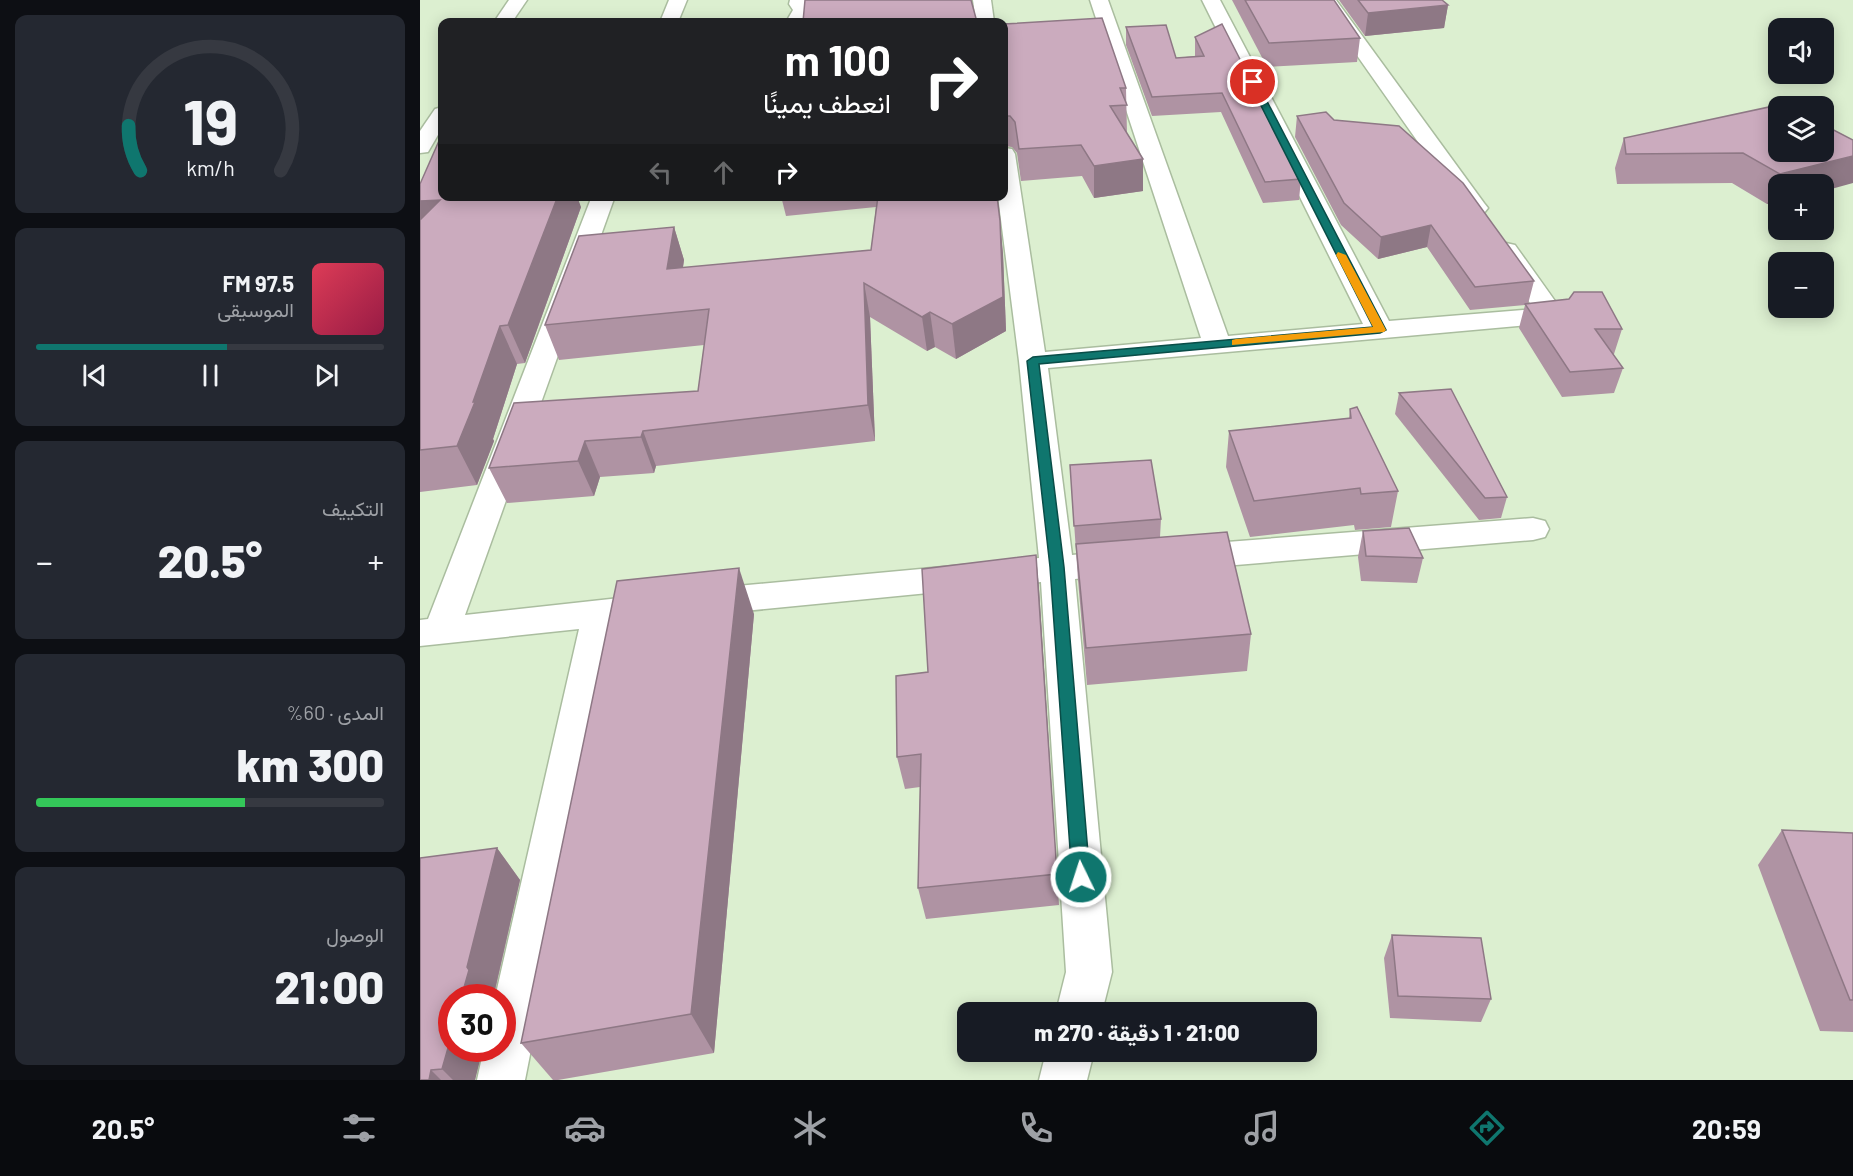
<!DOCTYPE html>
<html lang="ar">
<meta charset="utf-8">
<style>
body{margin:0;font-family:Barlow,Vazirmatn,sans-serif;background:#242831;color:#f1f3f6;direction:rtl;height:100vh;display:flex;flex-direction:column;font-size:22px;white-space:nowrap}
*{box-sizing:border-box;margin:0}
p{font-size:20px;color:#9ea1a6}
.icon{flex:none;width:33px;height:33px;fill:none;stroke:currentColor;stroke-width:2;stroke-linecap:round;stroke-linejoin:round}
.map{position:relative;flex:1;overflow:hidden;direction:ltr}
.sheet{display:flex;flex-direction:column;gap:15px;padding:15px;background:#0d0f14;width:420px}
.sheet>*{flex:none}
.banner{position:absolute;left:18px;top:18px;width:570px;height:183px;border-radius:12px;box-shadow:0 3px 15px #0003;direction:rtl;background:#202124;color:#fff;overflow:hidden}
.tools{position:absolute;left:1348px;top:18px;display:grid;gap:12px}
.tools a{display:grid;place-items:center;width:66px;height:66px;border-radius:12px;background:#171b24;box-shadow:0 3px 15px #0003;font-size:30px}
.speed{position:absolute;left:18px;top:984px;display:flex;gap:12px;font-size:30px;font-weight:700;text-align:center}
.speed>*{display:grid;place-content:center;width:78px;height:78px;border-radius:50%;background:#171b24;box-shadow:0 3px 15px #0003;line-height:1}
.speed .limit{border:9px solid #d22;background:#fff;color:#111}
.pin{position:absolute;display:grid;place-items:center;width:51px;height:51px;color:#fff;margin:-26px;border:3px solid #fff;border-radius:50%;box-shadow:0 2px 6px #0007}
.me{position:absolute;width:66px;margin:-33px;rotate:356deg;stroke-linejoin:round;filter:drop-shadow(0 0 4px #0008)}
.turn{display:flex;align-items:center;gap:21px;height:126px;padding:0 18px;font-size:27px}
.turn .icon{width:78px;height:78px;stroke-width:2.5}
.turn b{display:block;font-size:42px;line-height:51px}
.lanes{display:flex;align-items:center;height:57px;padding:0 18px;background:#0003;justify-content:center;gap:30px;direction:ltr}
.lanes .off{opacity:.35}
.big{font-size:45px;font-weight:800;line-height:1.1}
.sheet .widget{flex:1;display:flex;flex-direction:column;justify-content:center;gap:9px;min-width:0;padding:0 21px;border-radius:12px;background:#242831}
.sheet .dial{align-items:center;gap:0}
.dial svg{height:156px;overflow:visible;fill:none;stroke:#363941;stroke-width:7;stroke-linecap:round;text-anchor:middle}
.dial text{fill:#f1f3f6;stroke:none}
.song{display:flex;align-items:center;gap:18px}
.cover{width:72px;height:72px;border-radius:9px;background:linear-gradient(135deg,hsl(350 70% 55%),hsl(340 70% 35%))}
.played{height:6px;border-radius:3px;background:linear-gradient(90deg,#0f766e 55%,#363941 55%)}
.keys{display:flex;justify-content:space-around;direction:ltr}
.heat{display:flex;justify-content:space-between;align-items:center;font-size:33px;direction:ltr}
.charge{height:9px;border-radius:4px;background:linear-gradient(90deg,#34c759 60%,#363941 0)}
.trip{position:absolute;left:537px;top:1002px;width:360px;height:60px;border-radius:12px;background:#171b24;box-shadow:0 3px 15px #0003;font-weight:800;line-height:60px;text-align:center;direction:rtl}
.dock{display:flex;height:96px;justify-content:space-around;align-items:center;background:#090b0e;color:#9ea1a6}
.dock .icon{width:42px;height:42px}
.dock .on{color:#0f766e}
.dock b{font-size:27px;color:#f1f3f6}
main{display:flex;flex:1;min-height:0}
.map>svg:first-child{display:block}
</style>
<main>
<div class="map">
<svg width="1433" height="1080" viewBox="0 0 1433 1080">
<rect width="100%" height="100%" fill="#dcefd0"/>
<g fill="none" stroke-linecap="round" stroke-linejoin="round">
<g stroke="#aabd9f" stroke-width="3">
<g id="minor">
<path d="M89,0H107L92,22H74Z"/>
<path d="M249,0H267L258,22H240Z"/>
<path d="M370,0H388L387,4L391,10L384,22H366L373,10L369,4Z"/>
<path d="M553,0H571L574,22H556Z"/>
<path d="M670,0H688L808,336L943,324L782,0H800L969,321L1114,309L1074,250L1077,245L1086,243L1095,245L1145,315L1141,321L1132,323L628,368L652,555L702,550L714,554L719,562L714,570L702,574L655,579L692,972L682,1012H636L646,972L621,582L284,615L272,611L267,602L272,593L284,589L619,558L599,361L578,196H584V148L592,149L595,154L625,352L781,338Z"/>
<path d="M898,0H916L1064,203L1068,208L1064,213L1056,215L1048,213Z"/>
<path d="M22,107V128L8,152L0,153V131L15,109Z"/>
<path d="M172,196H195L45,615L236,594L248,598L253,607L248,616L236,620L195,624L105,1080H57L64,1048H82V998H75L159,629L0,646V620L8,619Z"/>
<path d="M1113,518L1125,521L1129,529L1125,537L1113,540L768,569L756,565L751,557L756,549L768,545Z"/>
<path d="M626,1052H674L667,1080H619Z"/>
</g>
</g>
<use href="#minor" fill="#fff" fill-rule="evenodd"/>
</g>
<g fill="#af93a3">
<path d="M812,0H914L940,38L937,62L847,67Z"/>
<path d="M919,0H1022L1028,5L1024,28L945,36Z"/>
<path d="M584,24L706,88L707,134L723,159V191L674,198L662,176L601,181L597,153L592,147L584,146Z"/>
<path d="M706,27L756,58L775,56V37L881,179L879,200L843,203L801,112L732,116L706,45Z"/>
<path d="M877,116L914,120L1114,281L1108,304L1202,329L1194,354H1192L1203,368L1194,393L1142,397L1099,328L1105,305L1050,310L1007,247L958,259L921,225L875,137Z"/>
<path d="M1204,138L1433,140L1347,204L1312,183L1197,184L1195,168Z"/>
<path d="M0,184L161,207L105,363L97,364L73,439L74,441L57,485L0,492Z"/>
<path d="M361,196H577L583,254L586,331L536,359L515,347L507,351L450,317L455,441L236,466L234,473L180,477L174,496L87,503L69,468L278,391L284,345L139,360L125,325L254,227L264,260L263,268L451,250L456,207L366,216Z"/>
<path d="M979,393L1087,497L1081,518L1059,520L975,414Z"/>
<path d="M930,409L978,491L971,527L935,530L934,525L830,537L806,467L809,431L929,418Z"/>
<path d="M650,465L741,519L740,537L831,634L827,671L667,685L658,580Z"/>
<path d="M943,531L1003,558L997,583L941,581L938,557Z"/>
<path d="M616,555L639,905L506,919L498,888L500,787L485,789L477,757L508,672Z"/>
<path d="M334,614L294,1053L138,1080H133L101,1043Z"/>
<path d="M1362,830L1433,833V1032L1400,1031L1338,865Z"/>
<path d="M77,848L100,880L55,1080H0Z"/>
<path d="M972,935L1071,999L1061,1022L970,1018L964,958Z"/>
</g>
<g fill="#8e7885">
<path d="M1028,5L1024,28L945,36L948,13Z"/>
<path d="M1433,156V183L1404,191V184H1359V202L1347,204L1360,174Z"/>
<path d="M723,159V191L674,198V166Z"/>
<path d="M138,196H157L161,207L105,363L88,325Z"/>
<path d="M20,200L0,220V201Z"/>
<path d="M580,221L583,254L586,331L536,359L532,324Z"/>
<path d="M1011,225L1007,247L958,259L961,237Z"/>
<path d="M254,227L264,260L257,303L247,269Z"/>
<path d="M444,283L450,317L455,441L448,405Z"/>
<path d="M510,312L515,347L507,351L502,317Z"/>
<path d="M80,326L97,364L73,439L74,441L57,485L37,446Z"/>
<path d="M223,431L236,466L234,473L221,437Z"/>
<path d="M165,441L180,477L174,496L158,461Z"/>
<path d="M616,555L619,588L639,905L637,874Z"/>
<path d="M319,568L334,614L294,1053L271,1014Z"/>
<path d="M77,848L100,880L73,998H41L47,967Z"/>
<path d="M32,1034V1048H63L55,1080H33L22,1069Z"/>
<path d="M11,1070L21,1080H9Z"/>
</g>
<g fill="#cbabbe" stroke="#8e7885" stroke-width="1.5">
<path d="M385,0H551L557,22H383Z"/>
<path d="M825,0H914L940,38L849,43Z"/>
<path d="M938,0H1022L1028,5L948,13Z"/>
<path d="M682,18L706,88H700L707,105L690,106L723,159L674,166L661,145L599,149L595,122L590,116H584V24Z"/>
<path d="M802,24L881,179L845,182L802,93L732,97L706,27L746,25L756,58L784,56L775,37Z"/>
<path d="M1363,104L1369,106H1359V152H1404V125L1433,140V156L1360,174L1323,153L1206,154L1204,138Z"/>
<path d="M906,112L914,120L979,126L1043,183L1114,281L1055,287L1011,225L961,237L924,203L877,116Z"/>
<path d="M22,134V196H138L88,325L80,326L53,402H55L37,446L0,450V220L20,200L0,201V184Z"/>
<path d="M458,196H577L580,221L583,297L532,324L510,312L502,317L444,283L448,405L223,431L221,437L165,441L158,461L69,468L94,403L278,391L289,309L125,325L159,236L254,227L247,269L451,250Z"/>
<path d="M1154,292H1182L1202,329H1175L1203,368L1150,372L1105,304L1149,299Z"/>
<path d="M1031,389L1087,497L1065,498L979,393Z"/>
<path d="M937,407L978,491L941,494L940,488L834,501L809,431L931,418L930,409Z"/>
<path d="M731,460L741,519L654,526L650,465Z"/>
<path d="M989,528L1003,558L946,556L943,531Z"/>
<path d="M807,532L831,634L666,648L656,544Z"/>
<path d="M616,555L637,874L498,888L501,754L477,757L476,676L508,672L502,569Z"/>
<path d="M319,568L271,1014L101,1043L197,581Z"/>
<path d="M1362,830L1433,833V1000H1430Z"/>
<path d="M77,848L47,967L49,970L41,998H32V1034L22,1069L11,1070L9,1080H0V858Z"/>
<path d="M972,935L1061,938L1071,999L978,996Z"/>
</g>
<path fill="#0f766e" stroke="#0a4d48" stroke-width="1.5" d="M833,80L837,82L966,330L960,333L619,364L644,567L670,877L668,883L661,885L655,883L652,877L630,567L607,361L613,357L953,327L829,82Z"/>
<path fill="#f59e0b" d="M918,252L926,255L966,330L964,332L812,345V340L816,339L953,327L916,255Z"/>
</svg>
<div class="tools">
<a><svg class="icon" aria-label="sound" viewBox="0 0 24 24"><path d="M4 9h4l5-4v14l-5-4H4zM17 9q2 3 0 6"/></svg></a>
<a><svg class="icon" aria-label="layers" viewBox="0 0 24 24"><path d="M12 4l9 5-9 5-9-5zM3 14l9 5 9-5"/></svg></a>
<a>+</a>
<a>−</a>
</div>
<div class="speed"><div class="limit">30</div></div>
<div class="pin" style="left:833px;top:82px;background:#d93025"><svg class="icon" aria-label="arrive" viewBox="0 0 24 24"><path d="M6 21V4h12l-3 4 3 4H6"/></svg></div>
<svg class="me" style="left:661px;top:877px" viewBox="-20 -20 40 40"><circle r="17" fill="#0f766e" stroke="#fff" stroke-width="3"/><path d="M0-11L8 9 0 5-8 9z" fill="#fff"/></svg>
<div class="trip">21:00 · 1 دقيقة · 270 m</div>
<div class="banner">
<div class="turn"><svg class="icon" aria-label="right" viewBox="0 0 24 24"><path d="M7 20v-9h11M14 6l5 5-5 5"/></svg><div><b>100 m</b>انعطف يمينًا</div></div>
<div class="lanes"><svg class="icon off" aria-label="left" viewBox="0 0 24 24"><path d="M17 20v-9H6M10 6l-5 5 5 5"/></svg><svg class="icon off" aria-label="ahead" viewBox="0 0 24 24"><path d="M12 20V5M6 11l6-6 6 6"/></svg><svg class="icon" aria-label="right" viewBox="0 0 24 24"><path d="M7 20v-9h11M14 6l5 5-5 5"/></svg></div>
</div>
</div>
<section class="sheet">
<div class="widget dial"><svg viewBox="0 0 100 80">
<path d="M14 69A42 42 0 1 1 86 69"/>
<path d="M14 69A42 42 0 0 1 8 46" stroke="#0f766e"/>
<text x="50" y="56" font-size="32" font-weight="700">19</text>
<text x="50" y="72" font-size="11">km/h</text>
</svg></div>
<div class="widget">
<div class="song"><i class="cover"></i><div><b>97.5 FM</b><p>الموسيقى</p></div></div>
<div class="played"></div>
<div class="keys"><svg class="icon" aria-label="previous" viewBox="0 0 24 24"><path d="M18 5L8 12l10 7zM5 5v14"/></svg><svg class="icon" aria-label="pause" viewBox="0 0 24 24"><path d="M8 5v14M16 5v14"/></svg><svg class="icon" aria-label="next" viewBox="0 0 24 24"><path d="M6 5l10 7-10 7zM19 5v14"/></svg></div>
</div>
<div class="widget"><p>التكييف</p>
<div class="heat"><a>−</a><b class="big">20.5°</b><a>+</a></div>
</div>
<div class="widget"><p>المدى · 60%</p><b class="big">300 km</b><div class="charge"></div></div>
<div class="widget"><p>الوصول</p><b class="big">21:00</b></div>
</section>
</main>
<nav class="dock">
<b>20:59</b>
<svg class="icon on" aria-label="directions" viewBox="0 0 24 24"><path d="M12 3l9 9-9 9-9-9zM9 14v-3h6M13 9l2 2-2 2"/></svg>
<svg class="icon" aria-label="music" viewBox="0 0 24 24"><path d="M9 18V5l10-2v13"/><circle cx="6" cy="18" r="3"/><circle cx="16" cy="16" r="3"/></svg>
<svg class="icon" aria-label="phone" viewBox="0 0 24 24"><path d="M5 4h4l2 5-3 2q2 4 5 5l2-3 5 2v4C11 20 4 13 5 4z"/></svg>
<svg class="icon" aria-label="climate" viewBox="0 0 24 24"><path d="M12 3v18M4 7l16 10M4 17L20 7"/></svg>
<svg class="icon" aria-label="car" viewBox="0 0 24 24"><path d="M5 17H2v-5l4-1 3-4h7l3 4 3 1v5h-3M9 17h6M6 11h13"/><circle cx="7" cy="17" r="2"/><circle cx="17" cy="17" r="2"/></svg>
<svg class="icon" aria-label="filters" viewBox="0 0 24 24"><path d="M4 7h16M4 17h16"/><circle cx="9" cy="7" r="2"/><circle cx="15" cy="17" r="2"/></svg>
<b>20.5°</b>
</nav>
